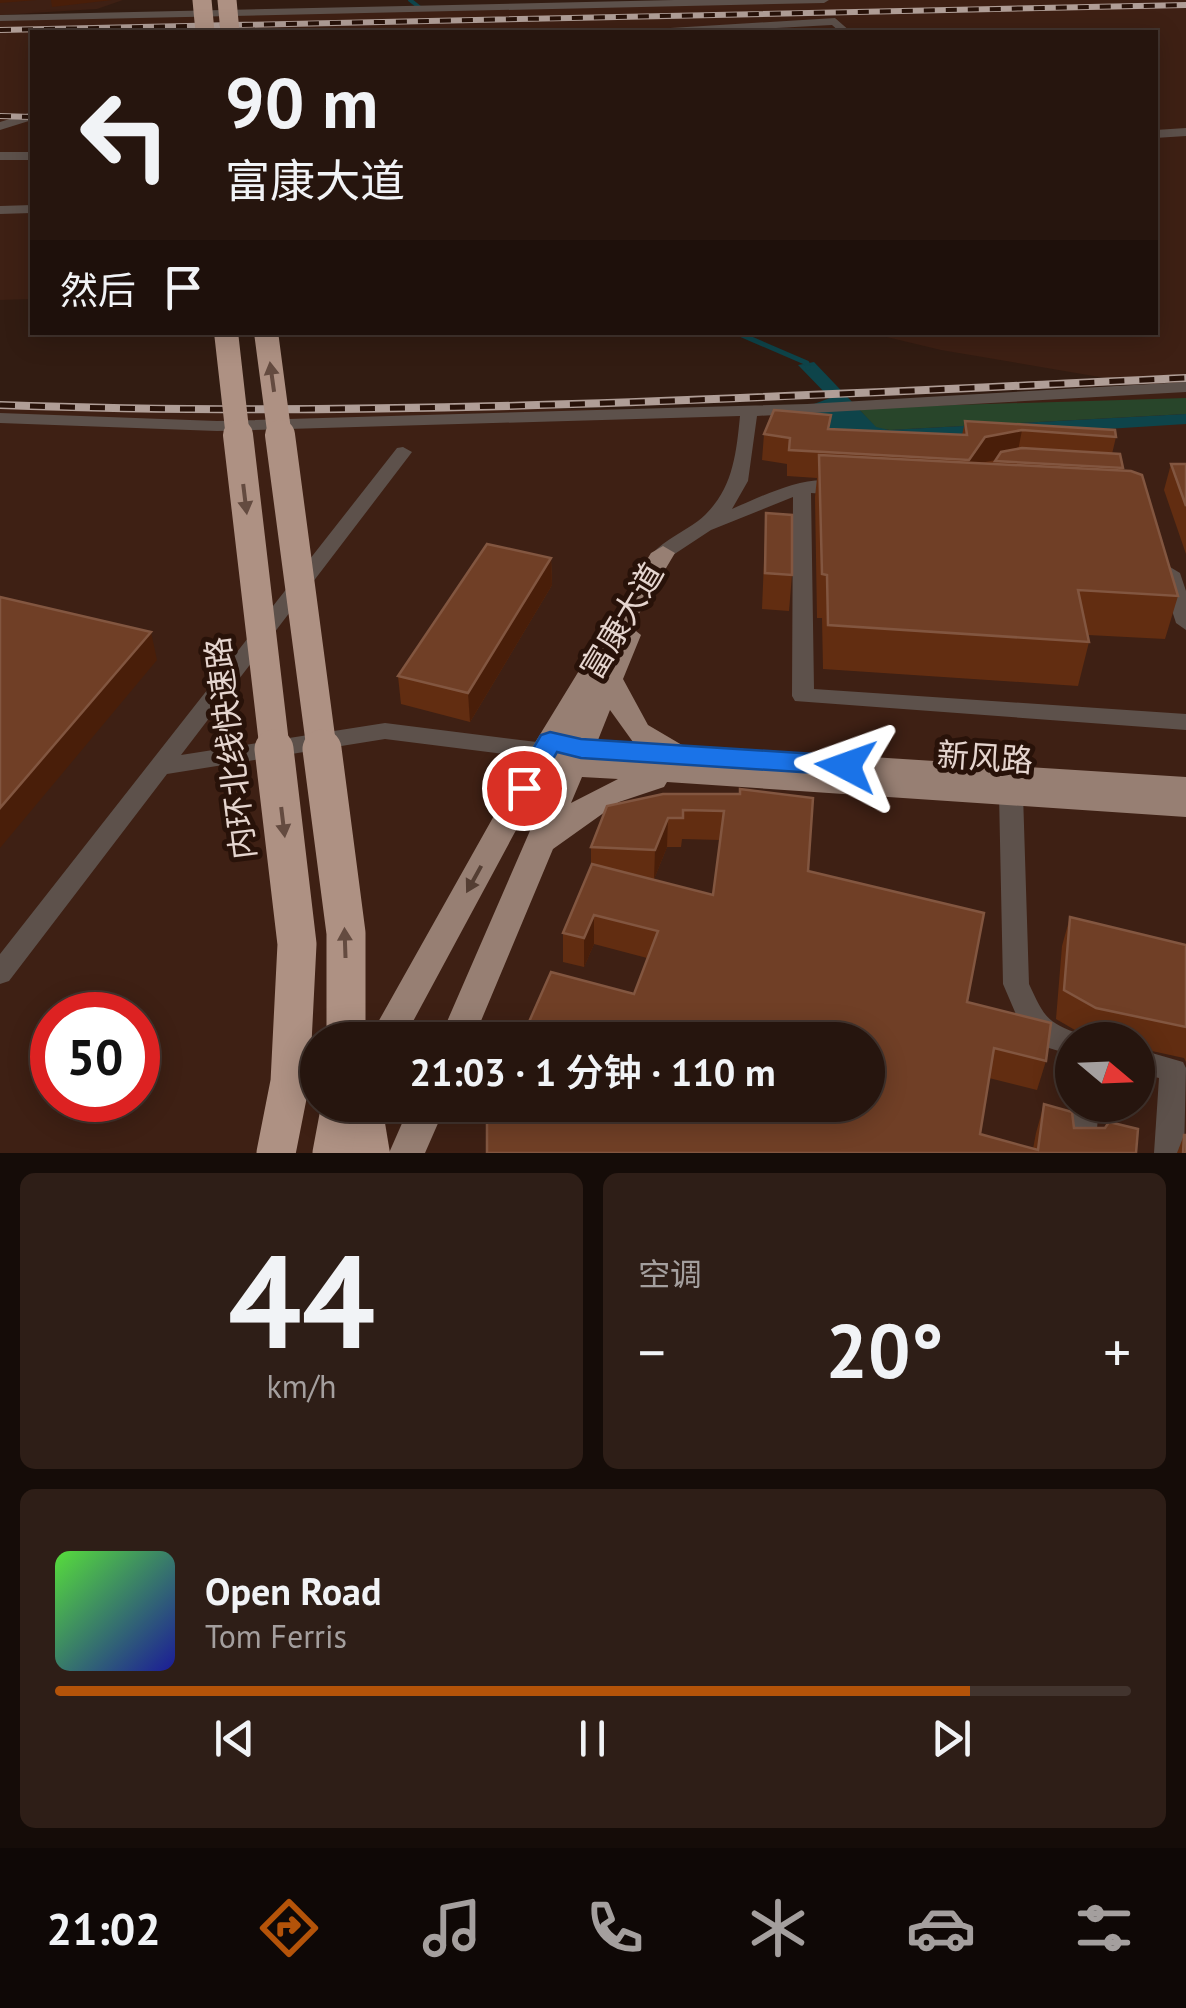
<!DOCTYPE html>
<html lang="zh">
<meta charset="utf-8">
<style>
body{margin:0;font-family:"PT Sans","Noto Sans SC",sans-serif;background:#2e1e17;color:#f1f3f6;height:100vh;display:flex;flex-direction:column;font-size:38px;white-space:nowrap}
*{box-sizing:border-box;margin:0}
p{font-size:32px;color:#a49f9e}
.icon{flex:none;width:55px;height:55px;fill:none;stroke:currentColor;stroke-width:2;stroke-linecap:round;stroke-linejoin:round}
.map{position:relative;height:1153px;overflow:hidden}
.panel{display:flex;flex-direction:column;gap:20px;padding:20px;background:#150c08;flex:1}
.panel>*{flex:none}
.top-card{position:absolute;left:30px;top:30px;width:1128px;height:305px;border-radius:0px;box-shadow:0 5px 25px #0003,0 0 0 2px #42342e;background:#26150e;color:#f1f3f6;overflow:hidden}
.needle{width:65px;rotate:109deg}
.buttons{position:absolute;left:1055px;top:1022px;display:grid;gap:20px}
.buttons a{display:grid;place-items:center;width:100px;height:100px;border-radius:50%;background:#26150e;box-shadow:0 5px 25px #0003,0 0 0 2px #42342e;font-size:50px}
.speed{position:absolute;left:30px;top:992px;display:flex;gap:20px;font-size:50px;font-weight:700;text-align:center}
.speed>*{display:grid;place-content:center;width:130px;height:130px;border-radius:50%;background:#26150e;box-shadow:0 5px 25px #0003,0 0 0 2px #42342e;line-height:1}
.speed .limit{border:15px solid #d22;background:#fff;color:#111}
.pin{position:absolute;display:grid;place-items:center;width:85px;height:85px;color:#fff;margin:-42px;border:5px solid #fff;border-radius:50%;box-shadow:0 2px 10px #0007}
.me{position:absolute;width:110px;margin:-55px;rotate:274deg;stroke-linejoin:round;filter:drop-shadow(0 0 8px #0008)}
.turn{display:flex;align-items:center;gap:35px;height:210px;padding:0 30px;font-size:45px}
.turn .icon{width:130px;height:130px;stroke-width:2.5}
.turn b{display:block;font-size:70px;line-height:85px}
.then{display:flex;align-items:center;height:95px;padding:0 30px;background:#0003;gap:20px;font-size:38px}
.big{font-size:75px;font-weight:600;line-height:1.1}
.panel .tile{flex:1;display:flex;flex-direction:column;justify-content:center;gap:15px;min-width:0;padding:0 35px;border-radius:15px;background:#2e1e17}
.panel .dial{align-items:center;gap:0}
.dial b{font-size:130px;line-height:1}
.song{display:flex;align-items:center;gap:30px}
.cover{width:120px;height:120px;border-radius:15px;background:linear-gradient(135deg,hsl(110 70% 55%),hsl(240 70% 35%))}
.played{height:10px;border-radius:5px;background:linear-gradient(90deg,#b45309 85%,#42342e 85%)}
.keys{display:flex;justify-content:space-around;direction:ltr}
.heat{display:flex;justify-content:space-between;align-items:center;font-size:55px;direction:ltr}
.panel .tiles{flex:1;display:grid;gap:20px;grid-template-columns:1fr 1fr}
.tile:last-child{grid-column:span 2}
.trip{position:absolute;left:300px;top:1022px;width:585px;height:100px;border-radius:50px;background:#26150e;box-shadow:0 5px 25px #0003,0 0 0 2px #42342e;font-weight:600;line-height:100px;text-align:center}
.menu{display:flex;height:160px;justify-content:space-around;align-items:center;background:#0f0806;color:#a49f9e}
.menu .icon{width:70px;height:70px}
.menu .selected{color:#b45309}
.menu b{font-size:45px;color:#f1f3f6}
.map>svg:first-child{display:block}
</style>
<div class="map">
<svg width="1186" height="1153" viewBox="0 0 1186 1153">
<rect width="100%" height="100%" fill="#321c12"/>
<g fill="#3e2014" fill-rule="evenodd">
<path d="M0,0H123L97,9L0,15Z"/>
<path d="M824,0H1186V1153H0V406L749,410L1170,389L941,350L870,333L1155,332V32H32V299L0,300V18ZM52,1015H138V1100H52ZM318,1040H868V1105H318ZM1072,1040H1138V1105H1072Z"/>
</g>
<path fill="#28452a" d="M1186,398V414L890,430L876,428L858,408Z"/>
<path fill="#0e444a" d="M814,362L876,427L889,430L1186,414V424L872,444L790,413L830,398L798,365Z"/>
<g fill="none" stroke-linecap="round" stroke-linejoin="round">
<path stroke="#0e444a" stroke-width="4" d="M410,0L419,7"/>
<path stroke="#0e444a" stroke-width="5" d="M735,332L807,363L808,368"/>
<g fill="#5d514b" fill-rule="evenodd">
<path d="M674,0H829L824,3L0,21V15Z"/>
<path d="M835,18L851,32H840L832,25L702,32H648L654,29Z"/>
<path d="M32,112V120L0,130V122Z"/>
<path d="M1186,128V136L1155,138V130Z"/>
<rect x="0" y="152" width="32" height="8"/>
<path d="M32,205V213L0,214V206Z"/>
<path d="M1186,382V392L757,416L748,481L732,509C763,496 821,465 851,489L842,495L811,493L814,689L1186,714V730L795,701L792,696L793,497L711,530L670,557L663,559L653,553C665,540 683,532 698,521C732,494 736,457 740,416L217,431L0,423V413L217,421L807,404Z"/>
<path d="M403,447L412,452L409,456L181,755L385,723L545,743L553,745L556,751L553,757L545,759L385,739L167,774L9,981L0,984V954L397,448Z"/>
<path d="M1170,567L1180,573L1186,591V630L1176,623L1160,573Z"/>
<path d="M1011,786L1019,788L1023,794L1029,984C1045,1018 1046,1022 1082,1035L1084,1040H1072V1055L1039,1045L1021,1026L1003,984L999,794L1003,788Z"/>
<path d="M1138,1049L1183,1062L1186,1068L1184,1153H1154L1159,1078L1138,1073Z"/>
<path d="M1072,1101V1105H1099L1095,1153H1065Z"/>
</g>
<g fill="#977f73" fill-rule="evenodd">
<path d="M663,546L675,553L631,627L641,635L623,679L648,725L682,745L1186,777V817L667,782L664,787L619,802L553,849L473,1040H439L556,771L549,769L403,1040H368L536,741L651,553ZM610,710L633,742L598,740ZM582,777L618,779L571,803Z"/>
<path d="M410,1105H446L425,1153H389Z"/>
</g>
<path fill="#ae9183" fill-rule="evenodd" d="M340,1105H382L390,1153H346Z"/>
<g stroke="#b09e97" stroke-width="6">
<g id="rail-far1">
<path d="M0,30L1186,5"/>
<path d="M0,116L32,117"/>
</g>
</g>
<g stroke="#b09e97" stroke-width="8">
<path id="rail" d="M0,405C396,419 790,396 1186,378"/>
</g>
<use href="#rail-far1" stroke="#281209" stroke-width="4" stroke-dasharray="11" stroke-linecap="butt"/>
<use href="#rail" stroke="#281209" stroke-width="5" stroke-dasharray="15" stroke-linecap="butt"/>
<g stroke="#ae9183" stroke-width="19">
<path d="M202,0L205,32"/>
<path d="M227,0L230,32"/>
</g>
<g stroke="#ae9183" stroke-width="24">
<path d="M226,332L238,438"/>
<path d="M266,332L280,438"/>
</g>
<g stroke="#ae9183" stroke-width="30">
<path d="M238,435L275,752"/>
<path d="M280,435L322,752"/>
</g>
<g stroke="#ae9183" stroke-width="39">
<path d="M274,749L297,944L290,1082L276,1153"/>
<path d="M322,749L346,933V1040"/>
<path d="M332,1153L341,1105"/>
</g>
</g>
<g fill="#622d11" fill-rule="evenodd">
<path d="M965,421L1116,437L1112,454L1123,468V470L1178,596L1165,639L1088,635L1089,642L1078,686L823,669L822,618H817L815,497L817,478L787,476V464L762,460L764,434L830,429L962,435Z"/>
<path d="M1171,464H1186V554L1164,490Z"/>
<path d="M766,513L792,575L789,611L762,609Z"/>
<path d="M551,558L552,585L470,722L401,704L398,676Z"/>
<path d="M740,794L808,871L967,1002L1046,1061L1037,1090L989,1078L980,1134L1033,1149L1036,1133L1044,1104L1074,1128L1136,1153H487L634,994L647,958L594,944L584,967L563,962V933L591,867V847L607,806ZM682,839L720,840L713,895L649,879H654L667,847H681Z"/>
<path d="M1070,917L1186,945V1062L1184,1058L1138,1048V1040H1100L1087,1037L1056,1019L1062,946Z"/>
<path d="M1184,1135L1186,1153H1177Z"/>
</g>
<g fill="#491e09">
<path d="M0,0H37L0,3Z"/>
<path d="M51,0H112L52,7Z"/>
<path d="M1022,430L1017,456L980,463L964,486L969,460L985,437Z"/>
<path d="M551,558L552,585L470,722L468,693Z"/>
<path d="M151,632L157,660L0,848V808Z"/>
<path d="M668,818L667,847L654,879L655,850Z"/>
<path d="M594,915V944L584,967V938Z"/>
</g>
<g fill="#703f26" stroke="#825640" stroke-width="2.5">
<path d="M774,410L831,415L828,429L967,435L965,421L1115,430L1116,437L1022,430L985,437L969,460L789,450L790,438L764,434Z"/>
<path d="M1022,448L1120,454L1123,468L995,461L1001,452Z"/>
<path d="M819,455L1131,471L1142,475L1178,596L1078,590L1089,642L828,625L827,575L822,574Z"/>
<path d="M1171,464H1186V506Z"/>
<path d="M766,513L792,515V575L765,573Z"/>
<path d="M487,544L551,558L468,693L398,676Z"/>
<path d="M0,597L151,632L0,808Z"/>
<path d="M740,789L813,798L808,871L984,913L967,1002L1051,1023L1046,1061L994,1048L980,1134L1038,1150L1044,1104L1072,1112L1074,1128H1105L1109,1122L1138,1129L1136,1153H487V1118L492,1105H868V1040H521L551,972L634,994L658,931L594,915L584,938L563,933L592,864L713,895L724,811L683,810V818H668L655,850L591,847L607,806L663,794H740Z"/>
<path d="M1070,917L1186,945V1027L1096,1008L1064,990Z"/>
<path d="M1184,1135H1186V1153H1183Z"/>
</g>
<defs><path id="oneway-solid" d="M-6-.8H1V-3.2L6.5 0L1 3.2V.8H-6Z" transform="scale(2.5)"/></defs>
<g fill="#644b40">
<use href="#oneway-solid" transform="translate(272 377) rotate(-98)"/>
<use href="#oneway-solid" transform="translate(245 499) rotate(83)"/>
<use href="#oneway-solid" transform="translate(283 822) rotate(83)"/>
<use href="#oneway-solid" transform="translate(345 943) rotate(-92)"/>
</g>
<use fill="#543e33" href="#oneway-solid" transform="translate(474 879) rotate(119)"/>
<path fill="#1a73e8" stroke="#114b97" stroke-width="2.5" d="M550,732L581,739L846,756L859,766L846,775L581,758L557,752L533,795H514L510,788L541,735Z"/>
<g text-anchor="middle" stroke-width="10" stroke-linejoin="round" paint-order="stroke">
<g font-size="32" fill="#e5d5cf" stroke="#281209">
<text transform="translate(622 621) rotate(-59)" y="11">富康大道</text>
<text transform="translate(231 748) rotate(-97)" y="11">内环北线快速路</text>
<text transform="translate(985 758) rotate(4)" y="11">新风路</text>
</g>
</g>
</svg>
<div class="buttons">
<a><svg class="needle" viewBox="-14 -14 28 28"><path d="M0-13l5 13h-10z" fill="#e53935"/><path d="M0 13l5-13h-10z" fill="#a49f9e"/></svg></a>
</div>
<div class="speed"><div class="limit">50</div></div>
<div class="pin" style="left:524px;top:788px;background:#d93025"><svg class="icon" aria-label="arrive" viewBox="0 0 24 24"><path d="M6 21V4h12l-3 4 3 4H6"/></svg></div>
<svg class="me" style="left:846px;top:766px" viewBox="-20 -20 40 40"><path d="M0-17L14 15 0 8-14 15z" fill="#1a73e8" stroke="#fff" stroke-width="4"/></svg>
<div class="trip">21:03 · 1 分钟 · 110 m</div>
<div class="top-card">
<div class="turn"><svg class="icon" aria-label="left" viewBox="0 0 24 24"><path d="M17 20v-9H6M10 6l-5 5 5 5"/></svg><div><b>90 m</b>富康大道</div></div>
<div class="then">然后<svg class="icon" aria-label="arrive" viewBox="0 0 24 24"><path d="M6 21V4h12l-3 4 3 4H6"/></svg></div>
</div>
</div>
<section class="panel">
<div class="tiles">
<div class="tile dial"><b>44</b><p>km/h</p></div>
<div class="tile"><p>空调</p>
<div class="heat"><a>−</a><b class="big">20°</b><a>+</a></div>
</div>
<div class="tile">
<div class="song"><i class="cover"></i><div><b>Open Road</b><p>Tom Ferris</p></div></div>
<div class="played"></div>
<div class="keys"><svg class="icon" aria-label="previous" viewBox="0 0 24 24"><path d="M18 5L8 12l10 7zM5 5v14"/></svg><svg class="icon" aria-label="pause" viewBox="0 0 24 24"><path d="M8 5v14M16 5v14"/></svg><svg class="icon" aria-label="next" viewBox="0 0 24 24"><path d="M6 5l10 7-10 7zM19 5v14"/></svg></div>
</div>
</div>
</section>
<nav class="menu">
<b>21:02</b>
<svg class="icon selected" aria-label="directions" viewBox="0 0 24 24"><path d="M12 3l9 9-9 9-9-9zM9 14v-3h6M13 9l2 2-2 2"/></svg>
<svg class="icon" aria-label="music" viewBox="0 0 24 24"><path d="M9 18V5l10-2v13"/><circle cx="6" cy="18" r="3"/><circle cx="16" cy="16" r="3"/></svg>
<svg class="icon" aria-label="phone" viewBox="0 0 24 24"><path d="M5 4h4l2 5-3 2q2 4 5 5l2-3 5 2v4C11 20 4 13 5 4z"/></svg>
<svg class="icon" aria-label="climate" viewBox="0 0 24 24"><path d="M12 3v18M4 7l16 10M4 17L20 7"/></svg>
<svg class="icon" aria-label="car" viewBox="0 0 24 24"><path d="M5 17H2v-5l4-1 3-4h7l3 4 3 1v5h-3M9 17h6M6 11h13"/><circle cx="7" cy="17" r="2"/><circle cx="17" cy="17" r="2"/></svg>
<svg class="icon" aria-label="filters" viewBox="0 0 24 24"><path d="M4 7h16M4 17h16"/><circle cx="9" cy="7" r="2"/><circle cx="15" cy="17" r="2"/></svg>
</nav>
